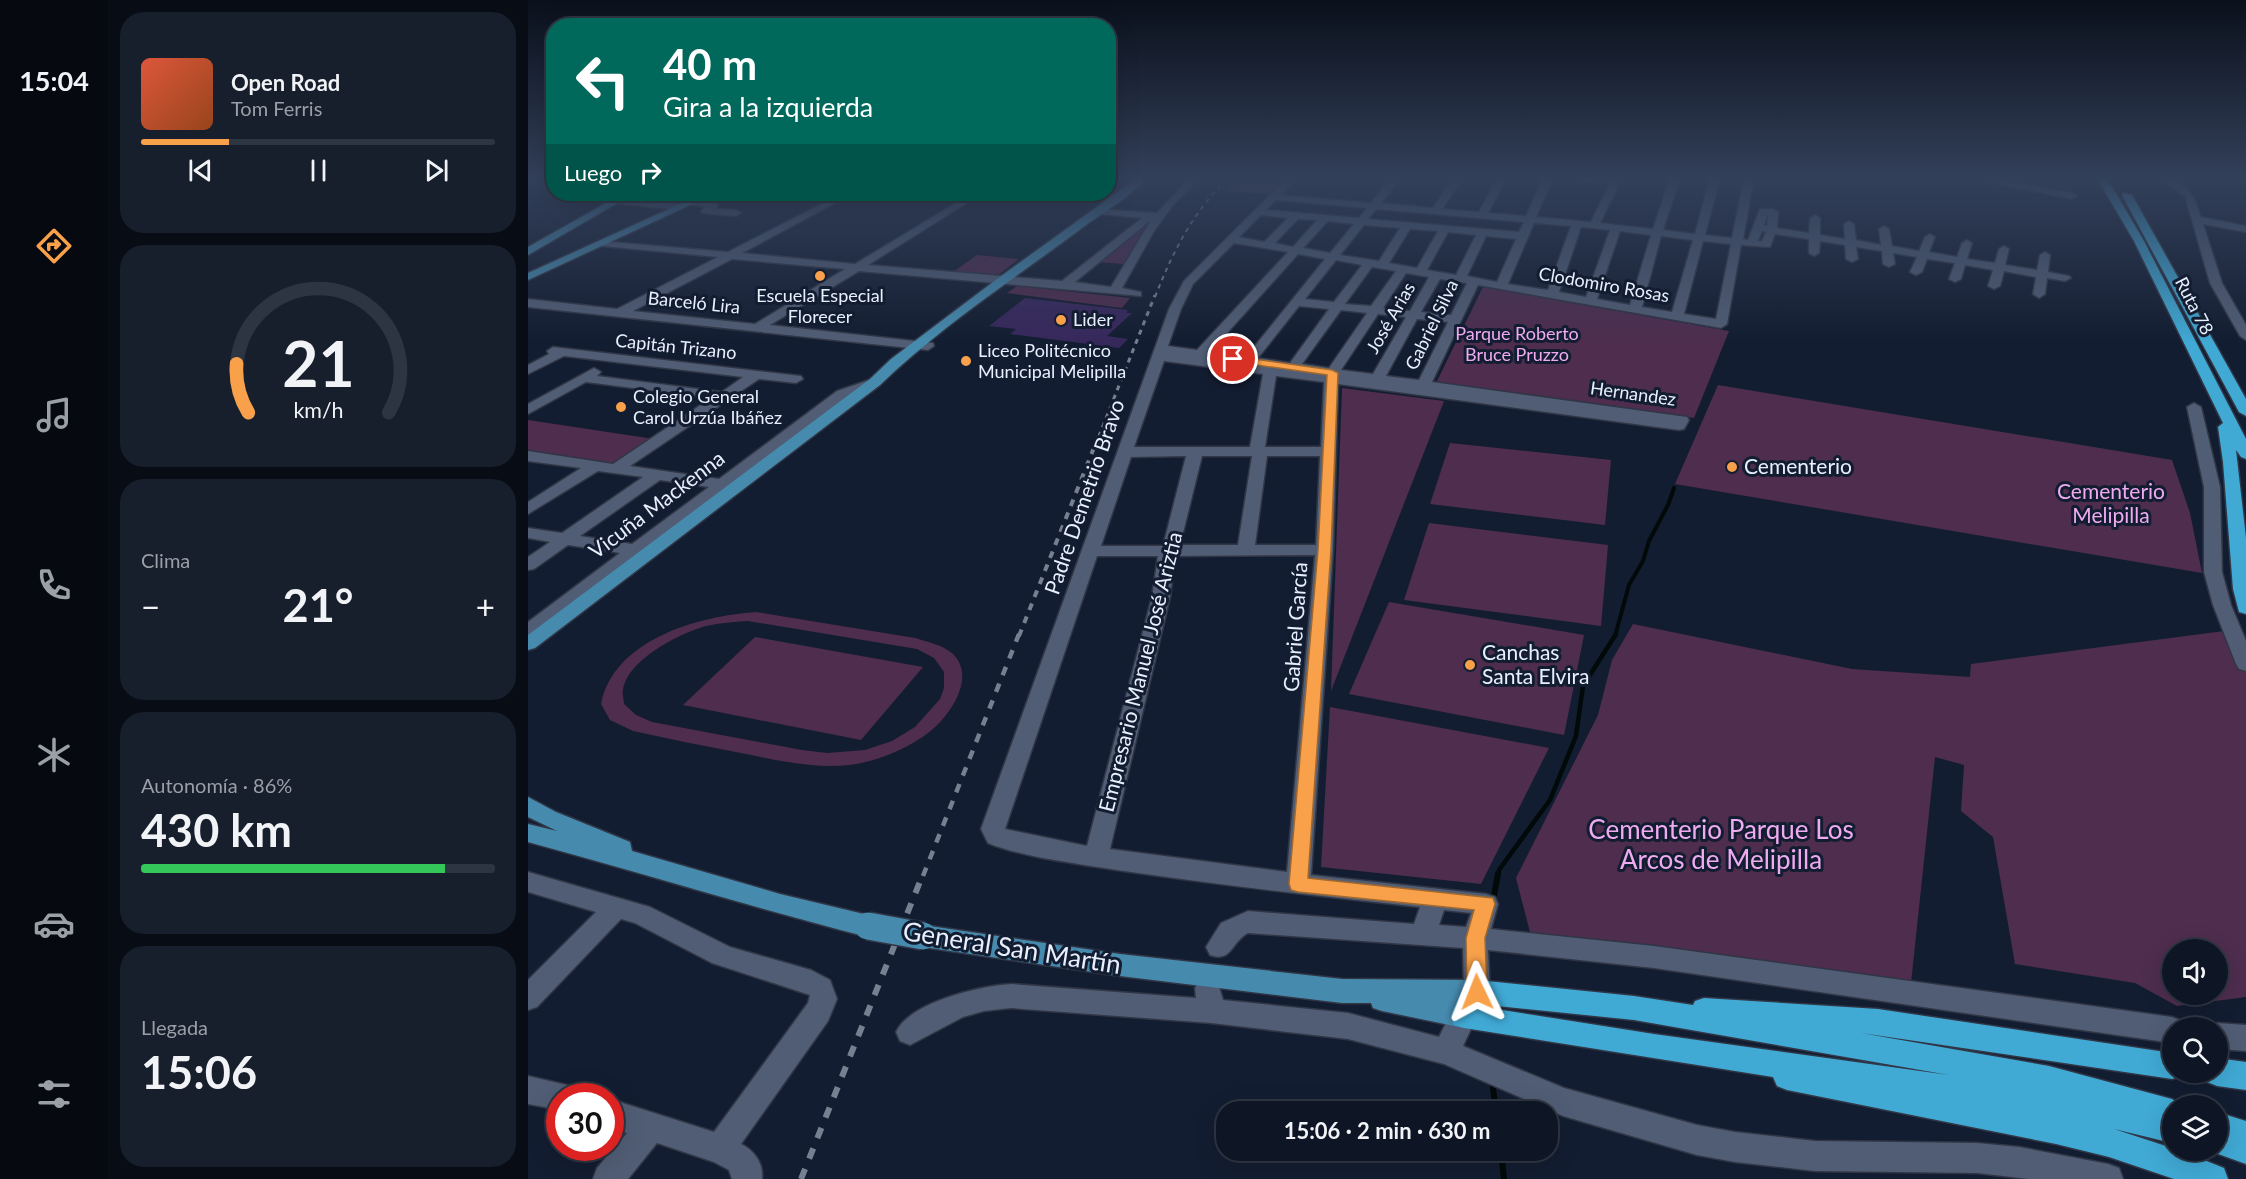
<!DOCTYPE html>
<html lang="es">
<meta charset="utf-8">
<style>
body{margin:0;font-family:Lato,sans-serif;background:#171f2d;color:#f1f3f6;height:100vh;display:flex;flex-direction:column;font-size:22px;white-space:nowrap}
*{box-sizing:border-box;margin:0}
p{font-size:20px;color:#9b9fa7}
.icon{flex:none;width:33px;height:33px;fill:none;stroke:currentColor;stroke-width:2;stroke-linecap:round;stroke-linejoin:round}
.map{position:relative;flex:1;overflow:hidden}
.sheet{display:flex;flex-direction:column;gap:12px;padding:12px;background:#080c14;width:420px}
.sheet>*{flex:none}
.banner{position:absolute;left:18px;top:18px;width:570px;height:183px;border-radius:24px;box-shadow:0 6px 24px #0002,0 0 0 2px #2e3542;background:#00695c;color:#fff;overflow:hidden}
.fabs{position:absolute;left:1634px;top:939px;display:grid;gap:12px}
.fabs a{display:grid;place-items:center;width:66px;height:66px;border-radius:50%;background:#0e1625;box-shadow:0 6px 24px #0002,0 0 0 2px #2e3542;font-size:30px}
.speed{position:absolute;left:18px;top:1083px;display:flex;gap:12px;font-size:30px;font-weight:700;text-align:center}
.speed>*{display:grid;place-content:center;width:78px;height:78px;border-radius:50%;background:#0e1625;box-shadow:0 6px 24px #0002,0 0 0 2px #2e3542;line-height:1}
.speed .limit{border:9px solid #d22;background:#fff;color:#111}
.pin{position:absolute;display:grid;place-items:center;width:51px;height:51px;color:#fff;margin:-26px;border:3px solid #fff;border-radius:50%;box-shadow:0 2px 6px #0007}
.me{position:absolute;width:66px;margin:-33px;rotate:358deg;stroke-linejoin:round;filter:drop-shadow(0 0 4px #0008)}
.turn{display:flex;align-items:center;gap:21px;height:126px;padding:0 18px;font-size:27px}
.turn .icon{width:78px;height:78px;stroke-width:2.5}
.turn b{display:block;font-size:42px;line-height:51px}
.then{display:flex;align-items:center;height:57px;padding:0 18px;background:#0003;gap:12px;font-size:22px}
.big{font-size:45px;font-weight:700;line-height:1.1}
.sheet .card{flex:1;display:flex;flex-direction:column;justify-content:center;gap:9px;min-width:0;padding:0 21px;border-radius:24px;background:#171f2d}
.sheet .dial{align-items:center;gap:0}
.dial svg{height:156px;overflow:visible;fill:none;stroke:#2e3542;stroke-width:7;stroke-linecap:round;text-anchor:middle}
.dial text{fill:#f1f3f6;stroke:none}
.song{display:flex;align-items:center;gap:18px}
.cover{width:72px;height:72px;border-radius:9px;background:linear-gradient(135deg,hsl(10 70% 55%),hsl(20 70% 35%))}
.played{height:6px;border-radius:3px;background:linear-gradient(90deg,#f8a14a 25%,#2e3542 25%)}
.keys{display:flex;justify-content:space-around;direction:ltr}
.heat{display:flex;justify-content:space-between;align-items:center;font-size:33px;direction:ltr}
.charge{height:9px;border-radius:4px;background:linear-gradient(90deg,#34c759 86%,#2e3542 0)}
.trip{position:absolute;left:688px;top:1101px;width:342px;height:60px;border-radius:24px;background:#0e1625;box-shadow:0 6px 24px #0002,0 0 0 2px #2e3542;font-weight:700;line-height:60px;text-align:center}
main{display:flex;flex:1;min-height:0}
.tab-bar{display:flex;flex-direction:column;width:108px;justify-content:space-around;align-items:center;background:#06090f;color:#9b9fa7}
.tab-bar .icon{width:42px;height:42px}
.tab-bar .active{color:#f8a14a}
.tab-bar b{font-size:27px;color:#f1f3f6}
.map>svg:first-child{display:block}
</style>
<main>
<nav class="tab-bar">
<b>15:04</b>
<svg class="icon active" aria-label="directions" viewBox="0 0 24 24"><path d="M12 3l9 9-9 9-9-9zM9 14v-3h6M13 9l2 2-2 2"/></svg>
<svg class="icon" aria-label="music" viewBox="0 0 24 24"><path d="M9 18V5l10-2v13"/><circle cx="6" cy="18" r="3"/><circle cx="16" cy="16" r="3"/></svg>
<svg class="icon" aria-label="phone" viewBox="0 0 24 24"><path d="M5 4h4l2 5-3 2q2 4 5 5l2-3 5 2v4C11 20 4 13 5 4z"/></svg>
<svg class="icon" aria-label="climate" viewBox="0 0 24 24"><path d="M12 3v18M4 7l16 10M4 17L20 7"/></svg>
<svg class="icon" aria-label="car" viewBox="0 0 24 24"><path d="M5 17H2v-5l4-1 3-4h7l3 4 3 1v5h-3M9 17h6M6 11h13"/><circle cx="7" cy="17" r="2"/><circle cx="17" cy="17" r="2"/></svg>
<svg class="icon" aria-label="filters" viewBox="0 0 24 24"><path d="M4 7h16M4 17h16"/><circle cx="9" cy="7" r="2"/><circle cx="15" cy="17" r="2"/></svg>
</nav>
<section class="sheet">
<div class="card">
<div class="song"><i class="cover"></i><div><b>Open Road</b><p>Tom Ferris</p></div></div>
<div class="played"></div>
<div class="keys"><svg class="icon" aria-label="previous" viewBox="0 0 24 24"><path d="M18 5L8 12l10 7zM5 5v14"/></svg><svg class="icon" aria-label="pause" viewBox="0 0 24 24"><path d="M8 5v14M16 5v14"/></svg><svg class="icon" aria-label="next" viewBox="0 0 24 24"><path d="M6 5l10 7-10 7zM19 5v14"/></svg></div>
</div>
<div class="card dial"><svg viewBox="0 0 100 80">
<path d="M14 69A42 42 0 1 1 86 69"/>
<path d="M14 69A42 42 0 0 1 8 44" stroke="#f8a14a"/>
<text x="50" y="56" font-size="32" font-weight="700">21</text>
<text x="50" y="72" font-size="11">km/h</text>
</svg></div>
<div class="card"><p>Clima</p>
<div class="heat"><a>−</a><b class="big">21°</b><a>+</a></div>
</div>
<div class="card"><p>Autonomía · 86%</p><b class="big">430 km</b><div class="charge"></div></div>
<div class="card"><p>Llegada</p><b class="big">15:06</b></div>
</section>
<div class="map">
<svg width="1718" height="1179" viewBox="0 0 1718 1179">
<rect width="100%" height="100%" fill="#131d31"/>
<g fill="#4e2d4f" fill-rule="evenodd">
<path d="M713,178H765L750,195L700,191Z"/>
<path d="M617,222H622L596,264L569,262Z"/>
<path d="M449,255L491,259L465,279L421,275Z"/>
<path d="M489,286L602,298L594,308L479,293Z"/>
<path d="M955,287L1201,331L1166,418L907,385Z"/>
<path d="M1190,385L1644,460L1662,513L1674,573L1147,484Z"/>
<path d="M814,388L916,401L803,691Z"/>
<path d="M0,420L126,439L89,464L0,452Z"/>
<path d="M922,443L1083,460L1077,525L902,504Z"/>
<path d="M901,523L1080,545L1073,626L876,600Z"/>
<path d="M861,602L1056,635L1036,735L821,694Z"/>
<path d="M228,612L387,638C400,642 415,645 425,654C448,677 423,713 405,729C384,747 349,762 321,765C285,769 248,760 213,753C177,746 141,739 105,731L82,720L73,704C86,639 171,616 228,612ZM220,621L389,649L406,658L416,672V688L412,699L387,727L364,741L337,750L299,753L274,750L124,722L108,715L96,704C96,700 94,694 95,690C99,660 152,633 178,626C192,623 206,622 220,621Z"/>
<path d="M1105,624L1324,669L1442,677L1443,664L1704,630L1718,662V997L1649,1006L1607,983L1487,964L1465,837L1433,811L1436,765L1407,757L1383,983L1003,936L988,878L1070,715L1084,660ZM1644,950H1689V994H1644Z"/>
<path d="M227,637L395,667L333,740L155,705Z"/>
<path d="M802,707L1021,748L953,884L793,867Z"/>
</g>
<g fill="none" stroke-linecap="round" stroke-linejoin="round">
<path stroke="#010909" stroke-width="4" d="M1087,636L1101,585L1115,561L1121,541L1140,505L1146,488"/>
<path stroke="#010909" stroke-width="4.5" d="M970,876L971,870L1022,800L1048,736L1055,686L1088,634"/>
<g stroke="#010909" stroke-width="6">
<path d="M965,901L970,874"/>
<path d="M965,1088L968,1112"/>
<path d="M973,1150L976,1179"/>
</g>
</g>
<path fill="#37285c" d="M497,298L600,310L598,313H604L579,336L600,339L591,348L482,334L488,329L461,326Z"/>
<g fill="none" stroke-linecap="round" stroke-linejoin="round">
<g stroke="#303646" stroke-width="3">
<g id="minor">
<path d="M662,178H672L645,205L626,231L594,288L613,292V296L331,271L242,325L405,343L406,346L400,350L0,307V299L89,309L190,257L75,246L70,243L71,241L200,252L313,194H324L214,253L327,264L443,194H453L340,265L534,281L614,218L571,214L566,211L567,209L629,213ZM623,220L583,287L547,282ZM204,259L317,269L227,324L105,311Z"/>
<path d="M759,178H769L753,195L843,203L863,178H873L853,203L905,208L925,178H935L914,209L951,212L969,178H979L960,213L998,216L1015,178H1025L1008,217L1063,222L1082,183L1045,181L1040,178H1094L1072,223L1125,229L1142,178H1152L1135,230L1167,234L1182,178H1192L1177,235L1204,238L1216,178H1226L1215,239L1220,240L1232,209H1245L1250,212L1249,228L1281,233L1282,218L1287,215L1292,218V235L1317,239L1316,224L1321,221L1326,224L1328,240L1353,245L1351,229L1356,226L1361,229L1364,246L1391,251L1397,237L1402,234L1407,237L1401,252L1429,257L1434,243L1439,240L1444,243L1439,259L1467,263L1471,249L1476,246L1481,249L1477,265L1509,270L1512,255L1517,252L1522,255L1520,272L1541,276L1543,278L1537,281L1519,278L1517,294L1511,298L1505,294L1508,277L1476,271L1472,286L1466,289L1460,286L1465,270L1437,265L1433,279L1427,282L1421,279L1427,263L1399,259L1394,272L1388,275L1382,272L1389,257L1365,253L1367,264L1361,267L1355,264L1354,251L1328,247L1330,259L1324,262L1318,259L1317,245L1292,241L1291,253L1286,256L1281,253V239L1247,234L1242,247L1213,245L1199,324L1193,328L950,285L904,382L1159,417L1161,420L1156,429L1151,430L810,384L805,550L783,875L958,894L967,897L970,904L963,929L1126,946L1644,1017L1654,1021L1657,1028H1644V1043L1126,968L960,950L962,992L958,1000L949,1004L940,1000L936,992L935,948L720,933C703,942 704,963 682,955L678,947L693,923L720,911L886,924L892,907C791,896 690,885 589,870C552,864 493,857 460,843L453,829L641,309L656,281ZM748,200L839,208L831,218L738,210ZM848,209L996,222L991,232L840,219ZM1240,214L1239,226L1236,225ZM733,215L760,218L736,242L711,237ZM770,219L789,220L765,247L747,243ZM800,221L826,224L802,253L775,248ZM1006,223L1043,226L1020,290L980,284ZM836,225L872,228L851,261L812,255ZM1053,227L1082,230L1058,297L1031,292ZM882,229L910,231L889,268L861,263ZM1092,231L1123,235L1102,305L1069,299ZM1234,231L1238,232L1234,241H1230ZM920,232L948,235L928,275L899,270ZM958,236L988,239L969,282L939,276ZM1133,236L1165,240L1144,312L1114,307ZM1175,241L1203,244L1188,319L1156,314ZM706,243L760,252L669,350L640,346L653,309L665,284ZM770,254L797,259L718,357L682,352ZM808,260L834,265L806,302L777,299ZM844,267L868,271L843,306L817,304ZM878,273L901,277L882,311L855,308ZM912,279L939,283L923,315L893,312ZM771,306L801,309L762,363L730,358ZM813,310L839,313L801,368L774,364ZM850,314L878,317L845,374L813,370ZM889,319L920,322L891,380L858,376ZM636,361L735,374L722,447H606ZM748,376L796,382L793,447H737ZM658,456L635,546H573L603,457ZM674,456H724L710,545H652ZM739,456H792L788,545H727ZM787,555L759,872L582,849L642,597L647,556ZM569,556H630L624,597L559,846L477,829ZM916,910L943,913L938,927L911,925Z"/>
<path d="M1442,178H1462L1544,193L1549,196L1544,199Z"/>
<path d="M1632,178C1658,178 1666,196 1673,217L1718,226V232L1675,224L1694,283L1718,325V340L1712,336L1682,283L1657,196Z"/>
<path d="M526,194C540,192 583,190 594,198L589,201L531,197Z"/>
<path d="M87,198L151,204L156,207L151,210L84,203V199Z"/>
<path d="M162,199L188,203L190,205L187,209L208,210L213,213L208,216L174,213L173,211L177,207L159,204L157,202Z"/>
<path d="M25,347L273,376L275,379L268,383L231,379L102,466L191,479L309,391L347,378L354,382L352,385L319,397L206,483V488L198,489L7,635L0,637V622L92,553L40,545L6,569L0,570V557L22,542L0,538V528L34,533L115,477L70,471L0,514V502L53,468L0,461V451L85,464L183,398L58,382L0,414V404L66,368L73,372L69,376L194,392L215,377L36,356L0,374V365L21,354L19,351ZM132,480L181,487L104,544L52,536Z"/>
<path d="M1666,403L1673,407L1692,487L1694,572L1703,605L1718,641V671L1711,669L1708,664L1685,605L1676,572V487L1659,407Z"/>
<path d="M0,872L122,907L202,947L283,970L302,980L309,999L300,1021L213,1144C226,1150 236,1164 234,1179H204L201,1170L186,1162L129,1143L100,1179H65L69,1168L99,1133L82,1128V1099L186,1132L280,1003L282,995L184,963L107,923L93,919L9,1007L0,1010V980L68,912L0,892Z"/>
<path d="M680,976L689,980L695,1000L820,1013L911,1037L926,1007L936,1004L946,1007L949,1016L935,1046L1036,1088L1169,1125L1207,1132L1287,1141L1449,1143L1491,1147L1580,1164L1591,1168L1595,1179H1501L1449,1173L1287,1171L1207,1162L1169,1155L1035,1116L916,1064L820,1039L683,1023L483,1008L456,1011L435,1017L382,1045L372,1041L368,1032C382,1002 452,986 483,984L668,998L667,988L671,980Z"/>
<path d="M1689,1023L1718,1025V1051L1689,1049V1028H1679Z"/>
<path d="M0,1076L43,1086L47,1096H32V1110L0,1104Z"/>
</g>
</g>
<g stroke="#303646" stroke-width="3">
<g id="major">
<path d="M609,178H620C601,197 576,212 554,228C486,279 413,326 352,385L7,648L0,650V635L342,379L363,359L469,279Z"/>
<path d="M94,194H105L0,255V247Z"/>
<path d="M174,194H186L0,280V273Z"/>
<path d="M0,797L28,812L102,842L104,851L252,894L340,915L349,918L353,926L349,934L340,937C226,908 114,873 0,842V824L29,831L0,817Z"/>
<path d="M395,925L592,954L814,979L949,980L958,984L962,992L958,1000L949,1004H937L946,1007L949,1016L946,1025L936,1028L854,1011L845,1008L843,1003H814L592,976L395,947L386,944L382,936L386,928Z"/>
</g>
</g>
<g stroke="#303646" stroke-width="3">
<g id="highway">
<path d="M1569,178H1579L1616,241L1718,439V459L1713,457L1708,450L1718,538V614L1711,612L1705,589L1695,462L1690,427L1695,423L1606,241Z"/>
<path d="M1596,193L1604,195L1718,399V416L1711,412L1594,195Z"/>
<path d="M949,980L1106,996L1165,1005L1167,1001L1176,998L1350,1009L1644,1053V1072H1655L1654,1076L1644,1079L1333,1033L1521,1066L1644,1099L1655,1106H1644V1143L1586,1129L1644,1148V1150H1651L1696,1168L1700,1179H1646L1581,1157L1528,1144L1259,1090L1249,1086L1245,1077L936,1028L926,1025L923,1016L926,1007L936,1004L1126,1034L1421,1075L1106,1020L949,1004L940,1000L936,992L940,984Z"/>
<path d="M1689,1058L1718,1062V1090L1689,1086L1679,1082L1675,1072H1689Z"/>
<path d="M1689,1112L1718,1121V1164L1679,1150H1689Z"/>
</g>
</g>
<use href="#minor" fill="#505d74" fill-rule="evenodd"/>
<use href="#major" fill="#468bae" fill-rule="evenodd"/>
<use href="#highway" fill="#40a9d4" fill-rule="evenodd"/>
<path stroke="#778091" stroke-width="2" stroke-dasharray="4.5 4.5" stroke-linecap="butt" d="M627,297C645,251 665,212 700,178"/>
<path stroke="#778091" stroke-width="3" stroke-dasharray="5 5" stroke-linecap="butt" d="M567,446L627,295"/>
<path stroke="#778091" stroke-width="4" stroke-dasharray="7 7" stroke-linecap="butt" d="M491,636L567,445"/>
<path stroke="#778091" stroke-width="4.5" stroke-dasharray="9 9" stroke-linecap="butt" d="M395,876L491,634"/>
<path stroke="#778091" stroke-width="6" stroke-dasharray="11 11" stroke-linecap="butt" d="M273,1179L395,874"/>
<g stroke="#303646" stroke-width="30" stroke-linecap="butt">
<path id="major-bridge" d="M340,926L395,936"/>
</g>
<use href="#major-bridge" stroke="#468bae" stroke-width="27"/>
</g>
<linearGradient id="sky" x2="0" y2="1"><stop stop-color="#0a101b"/><stop offset="0.52" stop-color="#33405a"/><stop offset="1" stop-color="#33405a" stop-opacity="0"/></linearGradient>
<rect width="1718" height="343" fill="url(#sky)"/>
<path fill="#f8a14a" stroke="#a16930" stroke-width="1.5" d="M705,356L804,370L810,373L803,550L780,878L965,898L967,904L957,938L959,992L956,999L949,1001L942,999L939,992L938,938L946,910L770,892L763,890L761,884L790,550L799,375L701,361L700,359Z"/>
<g fill="#f8a14a" stroke="#131d31" stroke-width="2">
<circle cx="292" cy="276" r="6"/>
<circle cx="533" cy="320" r="6"/>
<circle cx="438" cy="361" r="6"/>
<circle cx="93" cy="407" r="6"/>
<circle cx="1204" cy="467" r="6"/>
<circle cx="942" cy="665" r="6"/>
</g>
<g text-anchor="middle" stroke-width="6" stroke-linejoin="round" paint-order="stroke">
<g font-size="18" fill="#e8f0fe" stroke="#131d31">
<text transform="translate(1076 285) rotate(10)" y="6">Clodomiro Rosas</text>
<text transform="translate(166 303) rotate(6)" y="6">Barceló Lira</text>
<text transform="translate(1666 306) rotate(63)" y="6">Ruta 78</text>
<text transform="translate(863 318) rotate(-60)" y="6">José Arias</text>
<text transform="translate(904 325) rotate(-64)" y="6">Gabriel Silva</text>
<text transform="translate(148 347) rotate(6)" y="6">Capitán Trizano</text>
<text transform="translate(1105 394) rotate(8)" y="6">Hernandez</text>
</g>
<g font-size="18" fill="#e8f0fe" stroke="#131d31" text-anchor="start">
<text x="292" y="302" text-anchor="middle">Escuela Especial<tspan x="292" dy="21">Florecer</tspan></text>
<text x="545" y="326">Lider</text>
<text x="450" y="357">Liceo Politécnico<tspan x="450" dy="21">Municipal Melipilla</tspan></text>
<text x="105" y="403">Colegio General<tspan x="105" dy="21">Carol Urzúa Ibáñez</tspan></text>
</g>
<g font-size="18" fill="#efaaf0" stroke="#131d31">
<text x="989" y="340">Parque Roberto<tspan x="989" dy="21">Bruce Pruzzo</tspan></text>
</g>
<g font-size="21" fill="#e8f0fe" stroke="#131d31" text-anchor="start">
<text x="1216" y="474">Cementerio</text>
<text x="954" y="660">Canchas<tspan x="954" dy="24">Santa Elvira</tspan></text>
</g>
<g font-size="21" fill="#efaaf0" stroke="#131d31">
<text x="1583" y="499">Cementerio<tspan x="1583" dy="24">Melipilla</tspan></text>
</g>
<g font-size="21" fill="#e8f0fe" stroke="#131d31">
<text transform="translate(557 497) rotate(-71)" y="7">Padre Demetrio Bravo</text>
<text transform="translate(129 505) rotate(-37)" y="7">Vicuña Mackenna</text>
<text transform="translate(768 627) rotate(-86)" y="7">Gabriel García</text>
<text transform="translate(613 672) rotate(-76)" y="7">Empresario Manuel José Ariztia</text>
</g>
<g font-size="26" fill="#efaaf0" stroke="#131d31">
<text x="1193" y="839">Cementerio Parque Los<tspan x="1193" dy="30">Arcos de Melipilla</tspan></text>
</g>
<g font-size="26" fill="#e8f0fe" stroke="#131d31">
<text transform="translate(484 948) rotate(9)" y="9">General San Martín</text>
</g>
</g>
</svg>
<div class="fabs">
<a><svg class="icon" aria-label="sound" viewBox="0 0 24 24"><path d="M4 9h4l5-4v14l-5-4H4zM17 9q2 3 0 6"/></svg></a>
<a><svg class="icon" aria-label="search" viewBox="0 0 24 24"><circle cx="10" cy="10" r="6"/><path d="M15 15l6 6"/></svg></a>
<a><svg class="icon" aria-label="layers" viewBox="0 0 24 24"><path d="M12 4l9 5-9 5-9-5zM3 14l9 5 9-5"/></svg></a>
</div>
<div class="speed"><div class="limit">30</div></div>
<div class="pin" style="left:705px;top:359px;background:#d93025"><svg class="icon" aria-label="arrive" viewBox="0 0 24 24"><path d="M6 21V4h12l-3 4 3 4H6"/></svg></div>
<svg class="me" style="left:949px;top:992px" viewBox="-20 -20 40 40"><path d="M0-17L14 15 0 8-14 15z" fill="#f8a14a" stroke="#fff" stroke-width="4"/></svg>
<div class="trip">15:06 · 2 min · 630 m</div>
<div class="banner">
<div class="turn"><svg class="icon" aria-label="left" viewBox="0 0 24 24"><path d="M17 20v-9H6M10 6l-5 5 5 5"/></svg><div><b>40 m</b>Gira a la izquierda</div></div>
<div class="then">Luego<svg class="icon" aria-label="right" viewBox="0 0 24 24"><path d="M7 20v-9h11M14 6l5 5-5 5"/></svg></div>
</div>
</div>
</main>
